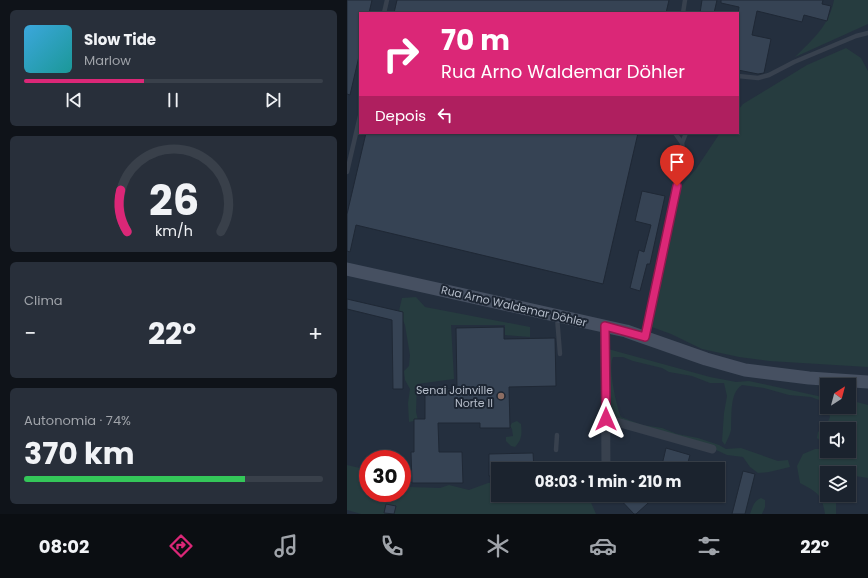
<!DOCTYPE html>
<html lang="pt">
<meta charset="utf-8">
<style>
body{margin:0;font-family:Poppins,sans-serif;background:#282f3a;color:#f1f3f6;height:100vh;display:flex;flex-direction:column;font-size:15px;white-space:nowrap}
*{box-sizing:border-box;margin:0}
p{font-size:13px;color:#a0a4aa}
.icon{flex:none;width:22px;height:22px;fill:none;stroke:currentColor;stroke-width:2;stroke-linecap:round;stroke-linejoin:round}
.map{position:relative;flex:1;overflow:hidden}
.panel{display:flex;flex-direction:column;gap:10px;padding:10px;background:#0f1319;width:347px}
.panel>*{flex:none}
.banner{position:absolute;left:12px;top:12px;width:380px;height:122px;border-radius:0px;box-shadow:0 1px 3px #0004,0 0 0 1px #39404a;background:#db2777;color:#fff;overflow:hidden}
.needle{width:26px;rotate:36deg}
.tools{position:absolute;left:473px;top:378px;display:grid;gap:8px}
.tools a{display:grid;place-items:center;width:36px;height:36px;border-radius:0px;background:#1b232e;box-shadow:0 1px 3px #0004,0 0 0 1px #39404a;font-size:20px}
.speed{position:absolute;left:12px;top:450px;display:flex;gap:8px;font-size:20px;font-weight:700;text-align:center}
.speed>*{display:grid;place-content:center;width:52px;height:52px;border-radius:50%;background:#1b232e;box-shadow:0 1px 3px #0004,0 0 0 1px #39404a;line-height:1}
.speed .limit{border:6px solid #d22;background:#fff;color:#111}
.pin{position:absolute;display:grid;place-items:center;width:34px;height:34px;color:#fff;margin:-41px -17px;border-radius:50% 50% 50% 0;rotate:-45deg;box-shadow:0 0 4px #0007}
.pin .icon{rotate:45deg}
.me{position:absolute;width:44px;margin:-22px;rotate:0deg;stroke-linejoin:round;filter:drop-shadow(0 0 3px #0008)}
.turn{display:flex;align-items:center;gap:14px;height:84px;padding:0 16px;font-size:18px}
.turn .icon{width:52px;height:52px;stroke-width:2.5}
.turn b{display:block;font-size:28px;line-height:34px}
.then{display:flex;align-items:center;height:38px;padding:0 16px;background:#0003;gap:8px;font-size:15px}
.big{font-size:30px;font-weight:700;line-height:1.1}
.panel .tile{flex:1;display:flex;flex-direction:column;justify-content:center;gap:6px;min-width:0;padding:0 14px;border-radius:6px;background:#282f3a}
.panel .dial{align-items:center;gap:0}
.dial svg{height:104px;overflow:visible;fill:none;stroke:#39404a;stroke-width:7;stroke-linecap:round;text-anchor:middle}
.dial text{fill:#f1f3f6;stroke:none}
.song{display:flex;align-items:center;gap:12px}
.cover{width:48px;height:48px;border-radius:6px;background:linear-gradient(135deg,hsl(200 70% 55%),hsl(180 70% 35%))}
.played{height:4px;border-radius:2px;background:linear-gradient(90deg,#db2777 40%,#39404a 40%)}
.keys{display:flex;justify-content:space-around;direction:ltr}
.heat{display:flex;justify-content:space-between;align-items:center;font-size:22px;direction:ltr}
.charge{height:6px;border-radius:3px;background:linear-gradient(90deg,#34c759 74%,#39404a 0)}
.trip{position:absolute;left:144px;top:462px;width:234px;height:40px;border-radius:0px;background:#1b232e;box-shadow:0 1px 3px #0004,0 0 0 1px #39404a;font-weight:700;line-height:40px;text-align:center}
.dock{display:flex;height:64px;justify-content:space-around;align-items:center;background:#0b0e12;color:#a0a4aa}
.dock .icon{width:28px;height:28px}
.dock .selected{color:#db2777}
.dock b{font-size:18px;color:#f1f3f6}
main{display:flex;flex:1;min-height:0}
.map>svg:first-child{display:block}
</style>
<main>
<section class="panel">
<div class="tile">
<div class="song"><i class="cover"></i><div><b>Slow Tide</b><p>Marlow</p></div></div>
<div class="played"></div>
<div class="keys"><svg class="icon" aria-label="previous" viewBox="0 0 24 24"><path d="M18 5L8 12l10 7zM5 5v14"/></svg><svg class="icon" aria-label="pause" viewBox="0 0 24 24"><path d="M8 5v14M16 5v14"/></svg><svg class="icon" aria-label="next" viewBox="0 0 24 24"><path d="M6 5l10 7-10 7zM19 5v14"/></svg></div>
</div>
<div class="tile dial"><svg viewBox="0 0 100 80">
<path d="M14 69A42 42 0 1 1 86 69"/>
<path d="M14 69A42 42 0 0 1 9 37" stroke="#db2777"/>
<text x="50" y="56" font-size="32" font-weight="700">26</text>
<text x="50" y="72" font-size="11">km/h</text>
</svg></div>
<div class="tile"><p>Clima</p>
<div class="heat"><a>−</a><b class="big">22°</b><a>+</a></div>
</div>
<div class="tile"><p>Autonomia · 74%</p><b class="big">370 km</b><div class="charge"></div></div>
</section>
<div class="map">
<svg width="521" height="514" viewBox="0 0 521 514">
<rect width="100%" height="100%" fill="#242f3e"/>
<g fill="#263c3f" fill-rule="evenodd">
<path d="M487,0H521V24L448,57C466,39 482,26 487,0Z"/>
<path d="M499,48L514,58L521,71V367L422,361L392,357L355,349L324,334L302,326L332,189L349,169L373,133H391V110L396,104L460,65Z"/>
<path d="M69,297L78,307L183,327V337L158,335V325H104L107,379L70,384L69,412L71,420L62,422L61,403L63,389L58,380L57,371L62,366L63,355L58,325L52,311L55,298Z"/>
<path d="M261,349L363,377L389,382L402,381L480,398V403L464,397L442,395L417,388L395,385C382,393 385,417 384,430C383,435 380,440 378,445L375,441L377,413L380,396L377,383H363L345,376L322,372L315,368L286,361L276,357H266C261,368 269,405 274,417L295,425L315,428L330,434L351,438L372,445L379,449L394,448L431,461L441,460L443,467L422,472L411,473L403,467L396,457L380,455L367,449L270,421L264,414L263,406Z"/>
<path d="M502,400L521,405V478L502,475V473H498L492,468L489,473H480V495H489V514H478C475,494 470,492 453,483L450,466L456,454L468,449H474L477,444L470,438L471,432L480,424L483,417L480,407H502ZM480,429H502V451H480Z"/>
<path d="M170,421L174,424C175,435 175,439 168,447L164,446L159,441V437L166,436L165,429L163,426L165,423Z"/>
<path d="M0,465L21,470V493H55V481L62,487L93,488L102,485L122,490L141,483L151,482V495H243L242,498L249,514H14L0,510Z"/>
<path d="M414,498L418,500V507L415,514H403C406,506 407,501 414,498Z"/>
</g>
<g fill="#364354" stroke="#1f2835">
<path d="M0,0H25L22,13H13V52L3,95L0,94Z"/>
<path d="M50,0H322L319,13H47Z"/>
<path d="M355,0H370L367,13H353Z"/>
<path d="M374,0H476L475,4L484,6L480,21L457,15L455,22L410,11L405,35L424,39L417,73L411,74L391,70V15L392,7L374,3Z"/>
<path d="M19,133H291L256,284L9,225L3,252L0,251V214Z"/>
<path d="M295,191L318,196L303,264H300L293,291L283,288L292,250L297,252L304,225L288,221Z"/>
<path d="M0,299L56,312V389H46L45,320L0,309Z"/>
<path d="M157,327V339L208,338L209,386L162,387L163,428H133V423H91L92,452H115L116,483H65L64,452H67V419H78V389H110L109,328Z"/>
<path d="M319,448L343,455L339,469H329L315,465Z"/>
<path d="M186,453L187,469H151V476H142V454Z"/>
<path d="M396,471L408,474L398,514H385Z"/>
<path d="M269,495H310L289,514H287Z"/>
<path d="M39,504L49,506L47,514L37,513Z"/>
</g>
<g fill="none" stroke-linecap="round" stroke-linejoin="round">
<g stroke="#38414e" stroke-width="4.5">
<path d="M37,13L40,0"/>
<path d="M336,13L338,0"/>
<path d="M391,76L411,78L422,75L447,62L509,36L521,33"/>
<path d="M335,143L339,133"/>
<path d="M0,172L13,116"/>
<path d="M210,317L213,354"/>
<path d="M298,337L337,155L335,143L328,133"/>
<path d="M209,450L210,435"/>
</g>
<g stroke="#38414e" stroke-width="9">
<path d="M258,326L259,469"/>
<path d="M259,419L365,449"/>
</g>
<path stroke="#465061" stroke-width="13" d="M0,269L279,331L359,359L398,370L462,378L521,382"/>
</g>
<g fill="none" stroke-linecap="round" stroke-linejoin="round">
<g stroke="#8e194d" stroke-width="10">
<path id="route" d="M259,419L258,326L298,337L330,186"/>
</g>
<use href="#route" stroke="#db2777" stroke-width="7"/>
</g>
<circle fill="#8d6e63" stroke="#1d2633" stroke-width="1.5" cx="154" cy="396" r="4"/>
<g text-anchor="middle" stroke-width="4" stroke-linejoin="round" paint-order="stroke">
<g font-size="11" fill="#b4bcc9" stroke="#1d2633">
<text transform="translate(167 306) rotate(13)" y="4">Rua Arno Waldemar Döhler</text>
</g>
<g font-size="11" fill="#b4bcc9" stroke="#1d2633" text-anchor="end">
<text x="146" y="394">Senai Joinville<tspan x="146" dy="13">Norte II</tspan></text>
</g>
</g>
</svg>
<div class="tools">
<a><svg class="needle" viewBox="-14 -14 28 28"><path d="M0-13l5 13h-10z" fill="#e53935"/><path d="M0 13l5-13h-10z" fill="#a0a4aa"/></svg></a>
<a><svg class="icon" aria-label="sound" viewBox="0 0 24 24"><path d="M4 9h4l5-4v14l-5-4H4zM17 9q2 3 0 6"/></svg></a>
<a><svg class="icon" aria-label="layers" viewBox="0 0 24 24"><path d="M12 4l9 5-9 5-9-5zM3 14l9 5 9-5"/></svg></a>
</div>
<div class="speed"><div class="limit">30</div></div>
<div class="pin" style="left:330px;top:186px;background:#d93025"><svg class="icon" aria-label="arrive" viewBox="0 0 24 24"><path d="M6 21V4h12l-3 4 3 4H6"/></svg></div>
<svg class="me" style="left:259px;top:419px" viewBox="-20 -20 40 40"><path d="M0-17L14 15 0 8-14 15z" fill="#db2777" stroke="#fff" stroke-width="4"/></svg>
<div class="trip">08:03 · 1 min · 210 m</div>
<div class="banner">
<div class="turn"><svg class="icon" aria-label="right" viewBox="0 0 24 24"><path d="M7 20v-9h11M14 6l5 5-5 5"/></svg><div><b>70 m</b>Rua Arno Waldemar Döhler</div></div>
<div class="then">Depois<svg class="icon" aria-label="left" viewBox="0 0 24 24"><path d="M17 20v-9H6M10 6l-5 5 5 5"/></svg></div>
</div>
</div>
</main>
<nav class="dock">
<b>08:02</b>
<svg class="icon selected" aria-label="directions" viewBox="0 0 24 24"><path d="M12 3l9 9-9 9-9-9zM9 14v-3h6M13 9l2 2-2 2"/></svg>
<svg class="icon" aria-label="music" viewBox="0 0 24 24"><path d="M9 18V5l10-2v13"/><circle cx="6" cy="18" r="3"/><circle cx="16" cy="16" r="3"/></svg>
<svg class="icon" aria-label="phone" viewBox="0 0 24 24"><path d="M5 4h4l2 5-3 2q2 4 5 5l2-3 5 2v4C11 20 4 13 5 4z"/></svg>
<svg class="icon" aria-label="climate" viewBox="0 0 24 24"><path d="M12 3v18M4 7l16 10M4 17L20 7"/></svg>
<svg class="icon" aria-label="car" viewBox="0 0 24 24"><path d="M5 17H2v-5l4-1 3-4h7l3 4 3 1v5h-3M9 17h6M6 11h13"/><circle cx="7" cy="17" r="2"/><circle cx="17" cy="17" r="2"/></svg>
<svg class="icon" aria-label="filters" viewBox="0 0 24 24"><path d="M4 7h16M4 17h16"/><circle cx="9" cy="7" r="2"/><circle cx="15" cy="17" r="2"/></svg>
<b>22°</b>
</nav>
